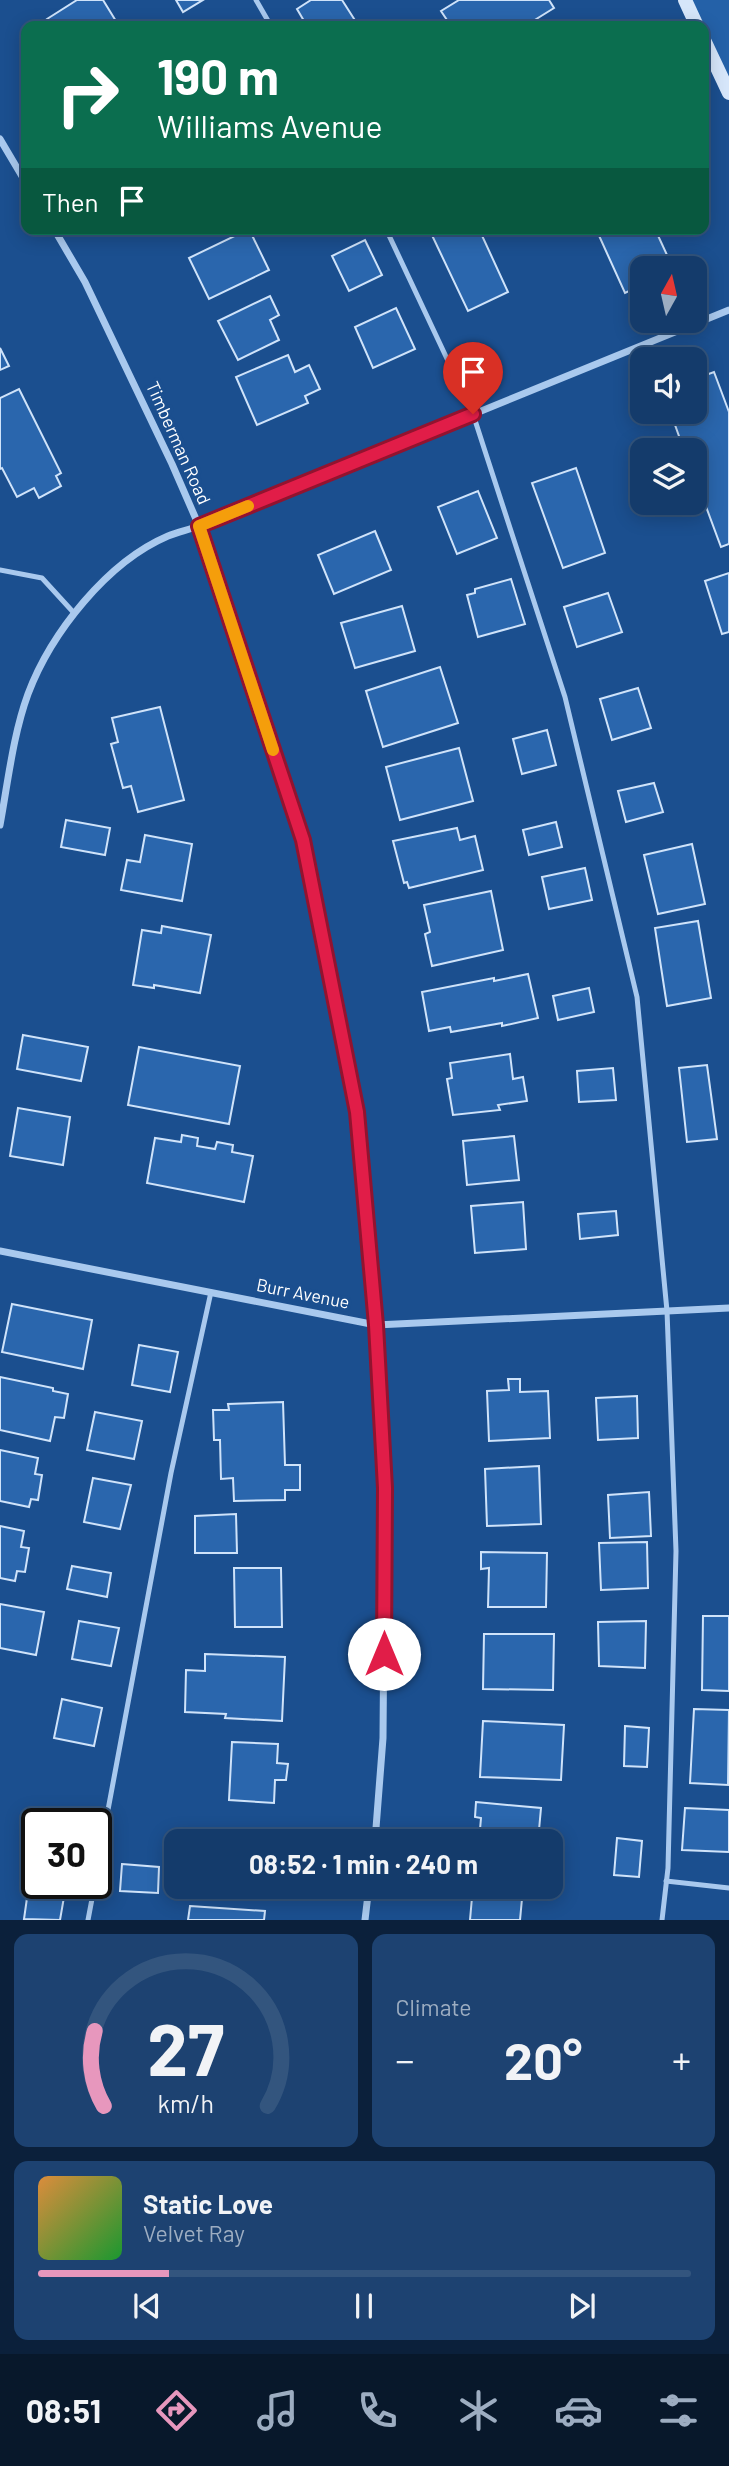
<!DOCTYPE html>
<meta charset="utf-8">
<style>
body{margin:0;font-family:Barlow,sans-serif;background:#1d4271;color:#f1f3f6;height:100vh;display:flex;flex-direction:column;font-size:26px;white-space:nowrap}
*{box-sizing:border-box;margin:0}
p{font-size:23px;color:#9dadc1}
.icon{flex:none;width:38px;height:38px;fill:none;stroke:currentColor;stroke-width:2;stroke-linecap:round;stroke-linejoin:round}
.map{position:relative;height:1920px;overflow:hidden}
.panel{display:flex;flex-direction:column;gap:14px;padding:14px;background:#0b203b;flex:1}
.panel>*{flex:none}
.guide{position:absolute;left:21px;top:21px;width:688px;height:214px;border-radius:14px;box-shadow:0 4px 18px #0003,0 0 0 2px #33557e;background:#0b6e4f;color:#fff;overflow:hidden}
.needle{width:46px;rotate:8deg}
.controls{position:absolute;left:630px;top:256px;display:grid;gap:14px}
.controls a{display:grid;place-items:center;width:77px;height:77px;border-radius:14px;background:#143b6b;box-shadow:0 4px 18px #0003,0 0 0 2px #33557e;font-size:35px}
.speed{position:absolute;left:21px;top:1808px;display:flex;gap:14px;font-size:35px;font-weight:700;text-align:center}
.speed>*{display:grid;place-content:center;width:91px;height:91px;border-radius:50%;background:#143b6b;box-shadow:0 4px 18px #0003,0 0 0 2px #33557e;line-height:1}
.speed .limit{border:4px solid #111;border-radius:10px;background:#fff;color:#111}
.pin{position:absolute;display:grid;place-items:center;width:60px;height:60px;color:#fff;margin:-72px -30px;border-radius:50% 50% 50% 0;rotate:-45deg;box-shadow:0 0 7px #0007}
.pin .icon{rotate:45deg}
.me{position:absolute;width:77px;margin:-38px;rotate:0deg;stroke-linejoin:round;filter:drop-shadow(0 0 5px #0008)}
.turn{display:flex;align-items:center;gap:24px;height:147px;padding:0 21px;font-size:32px}
.turn .icon{width:91px;height:91px;stroke-width:2.5}
.turn b{display:block;font-size:49px;line-height:60px}
.then{display:flex;align-items:center;height:66px;padding:0 21px;background:#0003;gap:14px;font-size:26px}
.big{font-size:52px;font-weight:700;line-height:1.1}
.panel .card{flex:1;display:flex;flex-direction:column;justify-content:center;gap:10px;min-width:0;padding:0 24px;border-radius:14px;background:#1d4271}
.panel .dial{align-items:center;gap:0}
.dial svg{height:182px;overflow:visible;fill:none;stroke:#33557e;stroke-width:7;stroke-linecap:round;text-anchor:middle}
.dial text{fill:#f1f3f6;stroke:none}
.song{display:flex;align-items:center;gap:21px}
.cover{width:84px;height:84px;border-radius:10px;background:linear-gradient(135deg,hsl(30 70% 55%),hsl(130 70% 35%))}
.played{height:7px;border-radius:4px;background:linear-gradient(90deg,#e797bd 20%,#33557e 20%)}
.keys{display:flex;justify-content:space-around;direction:ltr}
.heat{display:flex;justify-content:space-between;align-items:center;font-size:38px;direction:ltr}
.panel .tiles{flex:1;display:grid;gap:14px;grid-template-columns:1fr 1fr}
.card:last-child{grid-column:span 2}
.trip{position:absolute;left:164px;top:1829px;width:399px;height:70px;border-radius:14px;background:#143b6b;box-shadow:0 4px 18px #0003,0 0 0 2px #33557e;font-weight:700;line-height:70px;text-align:center}
.dock{display:flex;height:112px;justify-content:space-around;align-items:center;background:#08182b;color:#9dadc1}
.dock .icon{width:49px;height:49px}
.dock .selected{color:#e797bd}
.dock b{font-size:32px;color:#f1f3f6}
.map>svg:first-child{display:block}
</style>
<div class="map">
<svg width="729" height="1920" viewBox="0 0 729 1920">
<rect width="100%" height="100%" fill="#1b4f8f"/>
<path fill="#2461a8" d="M685,0H729V93L704,40V26Z"/>
<g fill="#2a66ad" stroke="#cfe3fa" stroke-width="2">
<path d="M77,0H103L119,26H51L47,19Z"/>
<path d="M176,0H203L183,12Z"/>
<path d="M311,0H342L358,25L307,26L297,9Z"/>
<path d="M459,0H549L554,8L525,26H463L460,21L451,26L441,11Z"/>
<path d="M249,229L269,270L209,299L189,258Z"/>
<path d="M433,229H479L508,292L468,311L430,231Z"/>
<path d="M596,229H655L673,268H642V285L625,293Z"/>
<path d="M365,240L382,275L349,291L332,256Z"/>
<path d="M270,296L279,315L270,320L279,340L238,360L218,321Z"/>
<path d="M396,308L415,349L373,368L355,327Z"/>
<path d="M0,348L9,366L0,370Z"/>
<path d="M288,355L295,372L309,365L320,389L305,396L308,403L257,425L236,377Z"/>
<path d="M714,372L729,412V544L721,547L695,477V450H684L670,411H695V379Z"/>
<path d="M19,389L61,473L56,476L61,486L39,498L34,488L17,497L2,468L0,469V398Z"/>
<path d="M576,468L605,553L563,568L532,483Z"/>
<path d="M478,491L497,538L457,554L438,507Z"/>
<path d="M375,531L391,570L334,594L318,555Z"/>
<path d="M729,573V632L722,634L705,581Z"/>
<path d="M511,579L525,624L478,637L467,595L475,593V589Z"/>
<path d="M608,593L622,632L577,647L564,607Z"/>
<path d="M402,606L415,651L355,668L341,623Z"/>
<path d="M440,667L458,723L383,747L366,691Z"/>
<path d="M638,688L651,728L612,740L600,699Z"/>
<path d="M160,707L184,800L138,812L131,786L123,788L111,744L118,742L112,718Z"/>
<path d="M547,730L556,765L522,774L513,739Z"/>
<path d="M459,748L473,801L400,820L386,767Z"/>
<path d="M654,783L663,812L626,822L618,791Z"/>
<path d="M66,820L110,828L105,855L61,847Z"/>
<path d="M556,822L562,847L529,855L523,830Z"/>
<path d="M457,828L460,840L475,836L483,870L409,888L407,882L404,883L393,841Z"/>
<path d="M145,835L192,844L182,901L121,890L127,860L140,862Z"/>
<path d="M692,844L705,904L658,914L644,855Z"/>
<path d="M585,868L592,900L549,909L542,877Z"/>
<path d="M491,891L503,950L432,966L425,934L430,932L424,905Z"/>
<path d="M698,921L711,998L667,1006L655,928Z"/>
<path d="M162,926L211,935L200,993L154,985V988L133,985L142,930L161,933Z"/>
<path d="M528,974L538,1018L502,1026V1023L451,1032L450,1027L429,1031L422,992L494,978V981Z"/>
<path d="M589,988L594,1012L558,1020L553,996Z"/>
<path d="M23,1035L88,1047L81,1081L17,1069Z"/>
<path d="M139,1047L240,1066L229,1124L128,1105Z"/>
<path d="M510,1054L513,1079L523,1077L527,1101L498,1105L500,1110L453,1115L447,1079L452,1078L450,1063Z"/>
<path d="M707,1065L717,1139L687,1142L679,1068Z"/>
<path d="M613,1068L616,1100L579,1102L577,1071Z"/>
<path d="M18,1108L70,1117L63,1165L10,1156Z"/>
<path d="M182,1135L198,1138L197,1146L215,1149L217,1142L233,1145L232,1152L253,1156L244,1202L147,1183L155,1138L181,1142Z"/>
<path d="M514,1136L519,1180L467,1185L463,1141Z"/>
<path d="M523,1202L526,1249L475,1253L471,1206Z"/>
<path d="M616,1211L618,1235L580,1239L578,1214Z"/>
<path d="M12,1304L92,1320L83,1369L2,1352Z"/>
<path d="M139,1345L178,1352L170,1392L132,1385Z"/>
<path d="M0,1377L53,1388V1391L68,1394L64,1418L55,1417L50,1441L0,1430Z"/>
<path d="M508,1379H520V1392L548,1391L550,1438L489,1441L487,1391L509,1390Z"/>
<path d="M637,1396L638,1438L598,1440L596,1398Z"/>
<path d="M283,1402L285,1465H300V1490H285V1500L234,1501L233,1478L221,1479L220,1440H214L213,1410H229L228,1404Z"/>
<path d="M95,1412L142,1421L134,1459L87,1450Z"/>
<path d="M0,1450L38,1458L35,1474L42,1475L38,1500L31,1499L29,1507L0,1501Z"/>
<path d="M539,1466L541,1524L487,1526L485,1469Z"/>
<path d="M93,1478L131,1485L120,1529L84,1522Z"/>
<path d="M649,1492L651,1536L610,1538L608,1495Z"/>
<path d="M236,1514L237,1553H195V1516Z"/>
<path d="M0,1526L24,1531L21,1547L29,1548L25,1572L17,1571L15,1581L0,1578Z"/>
<path d="M647,1542L648,1588L601,1590L599,1543Z"/>
<path d="M481,1552L547,1553L546,1607H488L489,1568L481,1569Z"/>
<path d="M72,1566L111,1573L107,1597L67,1589Z"/>
<path d="M234,1568H281L282,1627H235Z"/>
<path d="M0,1604L44,1612L36,1655L0,1648Z"/>
<path d="M703,1616H729V1691L702,1690Z"/>
<path d="M79,1621L119,1628L111,1666L72,1659Z"/>
<path d="M646,1621L645,1668L599,1666L598,1622Z"/>
<path d="M484,1634H554L553,1690L483,1689Z"/>
<path d="M205,1654L285,1657L282,1721L225,1718L226,1714L185,1712L186,1670L205,1671Z"/>
<path d="M62,1699L102,1708L94,1746L54,1738Z"/>
<path d="M694,1709L729,1710L728,1785L690,1783Z"/>
<path d="M483,1721L564,1725L561,1780L480,1777Z"/>
<path d="M625,1726L649,1728L647,1767L624,1766Z"/>
<path d="M232,1742L278,1744L277,1763L288,1764L286,1780H275L274,1803L229,1800Z"/>
<path d="M476,1802L541,1808L538,1841H479L481,1818L475,1817Z"/>
<path d="M685,1808L729,1810V1852L682,1850Z"/>
<path d="M36,1823L40,1824H37V1869L28,1867Z"/>
<path d="M224,1831L272,1833L271,1841H224Z"/>
<path d="M617,1838L642,1841L639,1877L614,1875Z"/>
<path d="M122,1864L159,1867L158,1893L120,1891Z"/>
<path d="M222,1886H268V1893L221,1891Z"/>
<path d="M473,1886L523,1888L520,1920H470Z"/>
<path d="M28,1891L64,1897L60,1920L24,1919Z"/>
<path d="M190,1906L265,1911L264,1920H188Z"/>
</g>
<g fill="none" stroke-linecap="round" stroke-linejoin="round">
<g stroke="#a9c9ee" stroke-width="5">
<path d="M256,0L271,26"/>
<path d="M386,229L473,414L484,448L565,697L637,997L667,1311L676,1551L668,1868L662,1920"/>
<path d="M0,570L42,578L74,613"/>
<path d="M96,1874L171,1473L211,1292"/>
<path d="M666,1881L729,1888"/>
<path d="M88,1920L95,1883"/>
</g>
<g stroke="#a9c9ee" stroke-width="7">
<path d="M0,139L26,183"/>
<path d="M54,229L85,282L172,464L199,526L303,840L357,1112L376,1325L385,1488L383,1738L375,1841"/>
<path d="M0,825C8,782 13,735 28,694C51,633 107,562 168,536C178,532 188,530 199,526L729,310"/>
<path d="M0,1251L376,1325L729,1308"/>
<path d="M365,1920L369,1886"/>
</g>
<g stroke="#d6e6fa" stroke-width="14">
<path d="M685,0L697,26"/>
<path d="M704,40L729,93"/>
</g>
</g>
<g fill="none" stroke-linecap="round" stroke-linejoin="round">
<g stroke="#92132f" stroke-width="18">
<path id="route" d="M384,1654L385,1488L376,1325L357,1112L303,840L199,526L473,414"/>
</g>
<use href="#route" stroke="#e11d48" stroke-width="12"/>
<path stroke="#f59e0b" stroke-width="12" d="M248,506L199,526L273,750"/>
</g>
<g text-anchor="middle" stroke-width="7" stroke-linejoin="round" paint-order="stroke">
<g font-size="18" fill="#fff" stroke="#1b4f8f">
<text transform="translate(178 443) rotate(66)" y="6">Timberman Road</text>
<text transform="translate(303 1294) rotate(11)" y="6">Burr Avenue</text>
</g>
</g>
</svg>
<div class="controls">
<a><svg class="needle" viewBox="-14 -14 28 28"><path d="M0-13l5 13h-10z" fill="#e53935"/><path d="M0 13l5-13h-10z" fill="#9dadc1"/></svg></a>
<a><svg class="icon" aria-label="sound" viewBox="0 0 24 24"><path d="M4 9h4l5-4v14l-5-4H4zM17 9q2 3 0 6"/></svg></a>
<a><svg class="icon" aria-label="layers" viewBox="0 0 24 24"><path d="M12 4l9 5-9 5-9-5zM3 14l9 5 9-5"/></svg></a>
</div>
<div class="speed"><div class="limit">30</div></div>
<div class="pin" style="left:473px;top:414px;background:#d93025"><svg class="icon" aria-label="arrive" viewBox="0 0 24 24"><path d="M6 21V4h12l-3 4 3 4H6"/></svg></div>
<svg class="me" style="left:384px;top:1654px" viewBox="-20 -20 40 40"><circle r="19" fill="#fff"/><path d="M0-13L10 11 0 6-10 11z" fill="#e11d48"/></svg>
<div class="trip">08:52 · 1 min · 240 m</div>
<div class="guide">
<div class="turn"><svg class="icon" aria-label="right" viewBox="0 0 24 24"><path d="M7 20v-9h11M14 6l5 5-5 5"/></svg><div><b>190 m</b>Williams Avenue</div></div>
<div class="then">Then<svg class="icon" aria-label="arrive" viewBox="0 0 24 24"><path d="M6 21V4h12l-3 4 3 4H6"/></svg></div>
</div>
</div>
<section class="panel">
<div class="tiles">
<div class="card dial"><svg viewBox="0 0 100 80">
<path d="M14 69A42 42 0 1 1 86 69"/>
<path d="M14 69A42 42 0 0 1 10 36" stroke="#e797bd"/>
<text x="50" y="56" font-size="32" font-weight="700">27</text>
<text x="50" y="72" font-size="11">km/h</text>
</svg></div>
<div class="card"><p>Climate</p>
<div class="heat"><a>−</a><b class="big">20°</b><a>+</a></div>
</div>
<div class="card">
<div class="song"><i class="cover"></i><div><b>Static Love</b><p>Velvet Ray</p></div></div>
<div class="played"></div>
<div class="keys"><svg class="icon" aria-label="previous" viewBox="0 0 24 24"><path d="M18 5L8 12l10 7zM5 5v14"/></svg><svg class="icon" aria-label="pause" viewBox="0 0 24 24"><path d="M8 5v14M16 5v14"/></svg><svg class="icon" aria-label="next" viewBox="0 0 24 24"><path d="M6 5l10 7-10 7zM19 5v14"/></svg></div>
</div>
</div>
</section>
<nav class="dock">
<b>08:51</b>
<svg class="icon selected" aria-label="directions" viewBox="0 0 24 24"><path d="M12 3l9 9-9 9-9-9zM9 14v-3h6M13 9l2 2-2 2"/></svg>
<svg class="icon" aria-label="music" viewBox="0 0 24 24"><path d="M9 18V5l10-2v13"/><circle cx="6" cy="18" r="3"/><circle cx="16" cy="16" r="3"/></svg>
<svg class="icon" aria-label="phone" viewBox="0 0 24 24"><path d="M5 4h4l2 5-3 2q2 4 5 5l2-3 5 2v4C11 20 4 13 5 4z"/></svg>
<svg class="icon" aria-label="climate" viewBox="0 0 24 24"><path d="M12 3v18M4 7l16 10M4 17L20 7"/></svg>
<svg class="icon" aria-label="car" viewBox="0 0 24 24"><path d="M5 17H2v-5l4-1 3-4h7l3 4 3 1v5h-3M9 17h6M6 11h13"/><circle cx="7" cy="17" r="2"/><circle cx="17" cy="17" r="2"/></svg>
<svg class="icon" aria-label="filters" viewBox="0 0 24 24"><path d="M4 7h16M4 17h16"/><circle cx="9" cy="7" r="2"/><circle cx="15" cy="17" r="2"/></svg>
</nav>
